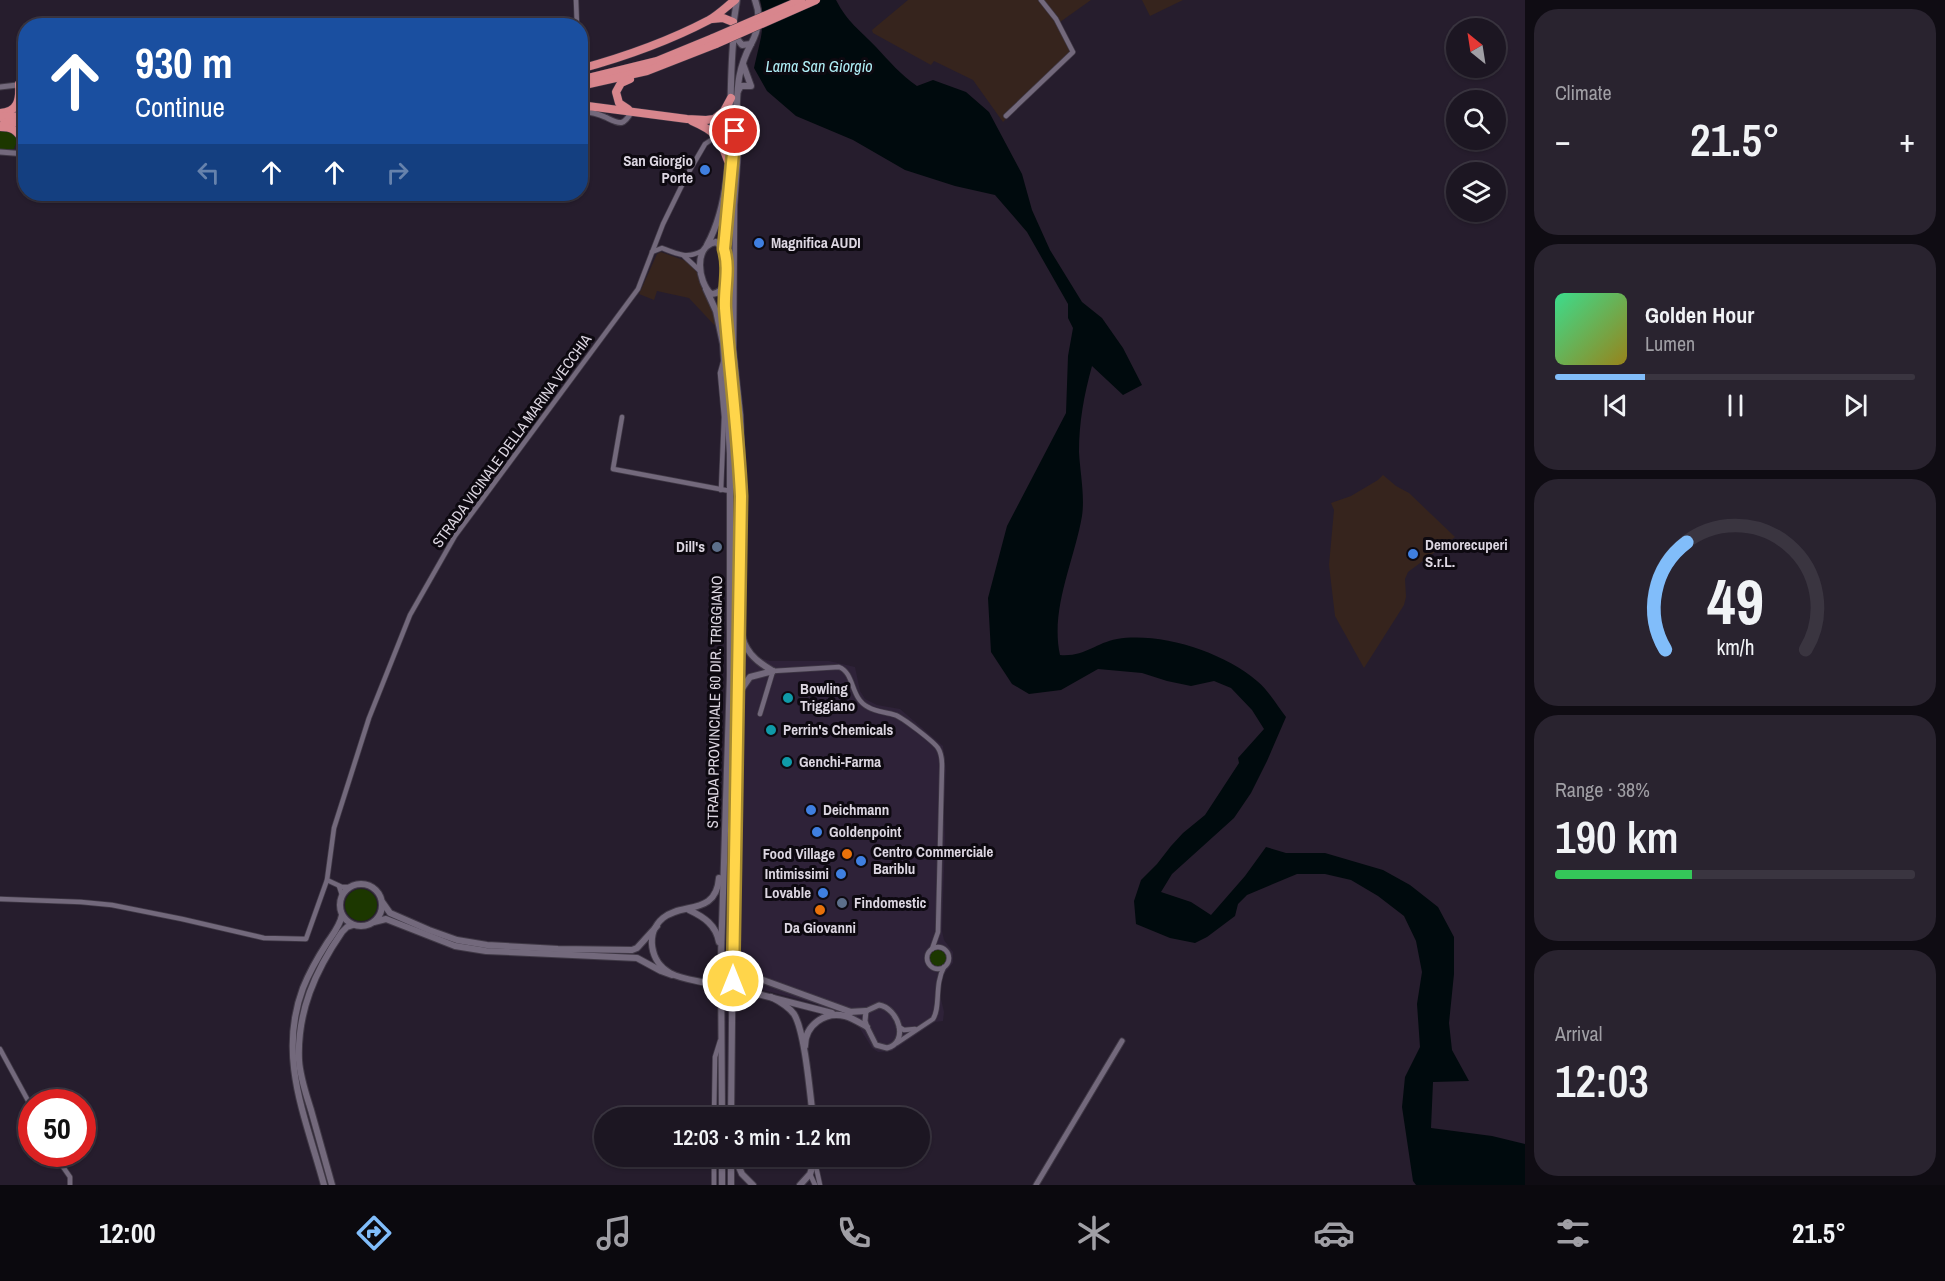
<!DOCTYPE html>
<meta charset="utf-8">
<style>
body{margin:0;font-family:"Archivo Narrow",sans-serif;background:#29232f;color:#f1f3f6;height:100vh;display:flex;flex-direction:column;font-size:22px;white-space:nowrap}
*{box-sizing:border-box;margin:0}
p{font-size:20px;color:#a09fa5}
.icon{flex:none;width:33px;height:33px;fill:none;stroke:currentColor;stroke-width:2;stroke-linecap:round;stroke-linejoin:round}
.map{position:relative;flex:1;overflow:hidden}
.drawer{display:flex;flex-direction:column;gap:9px;padding:9px;background:#0f0c13;width:420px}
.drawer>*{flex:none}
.hud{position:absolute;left:18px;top:18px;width:570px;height:183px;border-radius:24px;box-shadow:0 2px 4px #0004,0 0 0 2px #3a3540;background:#1a4fa0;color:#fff;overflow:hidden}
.needle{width:39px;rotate:330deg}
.buttons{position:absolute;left:1446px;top:18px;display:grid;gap:12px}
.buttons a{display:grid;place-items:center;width:60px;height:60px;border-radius:50%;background:#1c1622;box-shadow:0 2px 4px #0004,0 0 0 2px #3a3540;font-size:30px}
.speed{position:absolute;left:18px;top:1089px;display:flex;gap:12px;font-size:30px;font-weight:700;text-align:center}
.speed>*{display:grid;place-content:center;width:78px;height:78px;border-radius:50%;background:#1c1622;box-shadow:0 2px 4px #0004,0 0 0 2px #3a3540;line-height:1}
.speed .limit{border:9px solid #d22;background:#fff;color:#111}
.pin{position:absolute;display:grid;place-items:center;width:51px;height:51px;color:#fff;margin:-26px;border:3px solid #fff;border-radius:50%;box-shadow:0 2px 6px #0007}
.me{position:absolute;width:66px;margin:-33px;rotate:0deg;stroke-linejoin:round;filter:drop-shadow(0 0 4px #0008)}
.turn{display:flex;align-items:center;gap:21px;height:126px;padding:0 18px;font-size:27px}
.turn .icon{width:78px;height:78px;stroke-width:2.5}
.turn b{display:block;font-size:42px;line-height:51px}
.lanes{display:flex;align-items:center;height:57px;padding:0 18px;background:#0003;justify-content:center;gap:30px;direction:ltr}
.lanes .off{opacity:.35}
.big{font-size:45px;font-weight:600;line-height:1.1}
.drawer .widget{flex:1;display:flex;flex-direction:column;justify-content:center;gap:9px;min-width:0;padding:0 21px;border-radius:24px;background:#29232f}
.drawer .dial{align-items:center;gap:0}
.dial svg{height:156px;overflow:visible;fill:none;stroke:#3a3540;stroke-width:7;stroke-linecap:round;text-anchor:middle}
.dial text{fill:#f1f3f6;stroke:none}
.song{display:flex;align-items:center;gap:18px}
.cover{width:72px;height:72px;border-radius:9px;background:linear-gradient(135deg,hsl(150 70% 55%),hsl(50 70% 35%))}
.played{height:6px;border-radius:3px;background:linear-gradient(90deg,#81bdfa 25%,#3a3540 25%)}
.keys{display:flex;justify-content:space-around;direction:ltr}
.heat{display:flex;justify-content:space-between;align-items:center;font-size:33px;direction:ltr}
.charge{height:9px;border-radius:4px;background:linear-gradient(90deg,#34c759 38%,#3a3540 0)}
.trip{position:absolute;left:594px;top:1107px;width:336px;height:60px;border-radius:30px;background:#1c1622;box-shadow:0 2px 4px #0004,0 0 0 2px #3a3540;font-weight:600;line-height:60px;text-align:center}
.tab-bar{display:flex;height:96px;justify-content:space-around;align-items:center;background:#0b090e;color:#a09fa5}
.tab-bar .icon{width:42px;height:42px}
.tab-bar .on{color:#81bdfa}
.tab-bar b{font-size:27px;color:#f1f3f6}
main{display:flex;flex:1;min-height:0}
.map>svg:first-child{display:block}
</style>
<main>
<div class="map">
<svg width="1525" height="1185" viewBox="0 0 1525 1185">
<rect width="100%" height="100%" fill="#261d2d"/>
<path fill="#2e2238" d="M741,653L770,661H829L855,667L860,691L865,699L877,705L900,709L943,746L946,770L944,807L945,842L942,931L944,940L953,952V963L944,974L941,982L940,995L944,1012L943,1021L935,1022L892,1051L878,1052L872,1048L856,1022L839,1017L825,1020L818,1004L735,983Z"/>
<g fill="#36241d">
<path d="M908,0H1091L1060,22L1072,54L1003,122L973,80L934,61L931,65L873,33L872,30Z"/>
<path d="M1142,0H1183L1150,16Z"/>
<path d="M661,252L686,261L696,270L716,318L718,329L689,298L657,291L654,300L639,294L657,254Z"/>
<path d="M1383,475L1396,486L1409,493L1455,537L1408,572L1405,579L1406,597L1404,605L1364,668L1335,616L1329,565L1334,510L1331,503L1351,496L1378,480Z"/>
</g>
<g fill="#1c3700">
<path d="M0,129L14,131L18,139L14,149L0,150Z"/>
<circle cx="361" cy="905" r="16"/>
<circle cx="938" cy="958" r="8"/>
</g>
<path fill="#000a0d" d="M760,0H836C848,23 859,29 876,47C889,61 901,75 917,86L933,80L966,92L989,112L1022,174L1032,210L1050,250L1082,302L1102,318L1123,348L1142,385L1123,395L1092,366C1084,395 1079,422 1079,452C1080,472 1085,496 1082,516C1074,562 1050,609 1060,655C1085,657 1095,643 1117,639C1161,632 1223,652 1257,681C1268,690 1277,705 1286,717L1267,761L1251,793L1234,818L1172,874L1161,892L1191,902L1211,915L1245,876L1266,847L1286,853H1325L1383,870L1410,885L1438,907L1454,937V974L1449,1023L1452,1050L1469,1081L1433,1082L1431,1128L1492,1136L1525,1144V1185H1416L1413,1181L1402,1107L1405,1077L1420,1047L1417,1004L1422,972L1416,941L1404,916L1378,896L1351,880L1325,874H1297L1247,895L1238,904L1235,916L1207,937L1195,943L1170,938L1136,924L1134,901L1141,880L1157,864L1171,846L1183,833L1205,815L1239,763L1238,758L1264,729L1252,710L1231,688L1214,681L1191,686L1167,681L1142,673L1098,669L1061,690L1029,694L1012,684L991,652L988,598L1007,526L1066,413L1068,356L1073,328L1068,318V304L1027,232L995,195L955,186L905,170L853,140L796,116L767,91L754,68C759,44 767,24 760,0Z"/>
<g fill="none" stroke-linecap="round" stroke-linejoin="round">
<g stroke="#403946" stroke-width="6">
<g id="minor">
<path d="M576,0L577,26"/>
<path d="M1006,116L1073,52L1056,19L1041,0"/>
<path d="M736,134L739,149L735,205L734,350L741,415L745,518L742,532"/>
<path d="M652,252L662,248C677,254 687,259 702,251"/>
<path d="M684,256L699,270"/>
<path d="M622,417L613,469L730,491"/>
<path d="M721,490L724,417L720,373L723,362"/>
<path d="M760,714L773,671L839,667C855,673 850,698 868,707C876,712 886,712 895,715C902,717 934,742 938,748C942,754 942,760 942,766L938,932L932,949"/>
<path d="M327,880L342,887H350"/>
<path d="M339,886L342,895"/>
<path d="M0,899L81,902L112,905L182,919L264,938L306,939L327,880L334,828L369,718L410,615L455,536L638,289L663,224L687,175L705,144L717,136"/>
<circle cx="938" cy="958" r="11"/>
<path d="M899,1027L904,1030L915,1029"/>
<path d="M897,1043L933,1019C941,1007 934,985 944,967"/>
<path d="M0,1049L32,1108"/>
<path d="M714,1118L715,1057L720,1041"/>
<path d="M54,1154L70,1177V1185"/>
<path d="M815,1162L820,1185"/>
<path d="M810,1174L815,1185"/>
<path d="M714,1185V1156"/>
</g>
</g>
<g stroke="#403946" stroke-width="7">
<g id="tertiary">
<path d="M0,87L26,84"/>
<path d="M580,111C589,112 597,113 605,117C620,124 623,127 632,111"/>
<path d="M0,152L26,154"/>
<path d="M879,1005C898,1008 910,1042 887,1048L876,1045L867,1027L865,1021L866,1011Z"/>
<path d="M1036,1185L1122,1041"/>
</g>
</g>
<g stroke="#403946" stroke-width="8">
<g id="secondary">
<path d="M733,26L737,0"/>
<path d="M735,36L742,45L751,44C759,29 761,16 755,0"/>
<path d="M738,91L741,86H751L743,64"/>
<path d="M716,242L724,249C728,263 731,293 711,294C698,282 693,246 716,242Z"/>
<path d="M707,245C739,187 726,98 734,34"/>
<path d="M724,249C726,210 731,172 735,134C739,98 733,78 751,44"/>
<path d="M725,285V305L738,443L741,496L734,833L731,1118"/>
<path d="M706,289L716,311L723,344L730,454V675L721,956L722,1118"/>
<path d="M741,629C743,650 755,661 773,671"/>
<path d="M740,699L741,690L750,677L773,671"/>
<circle cx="361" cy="905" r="21"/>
<path d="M383,903L390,913L429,930L457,940L487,945L558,949L632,950L637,948L657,926"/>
<path d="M689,910C704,917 716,925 719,942"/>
<path d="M374,922L386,919L455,946L486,951L637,958L661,971L672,975"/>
<path d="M735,950L742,968L752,976L851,1012"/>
<path d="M702,982C692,980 679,978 670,973C650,962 645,933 663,918C682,902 716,916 719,878"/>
<path d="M754,993L832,1013"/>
<path d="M771,997C779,1001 788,1006 794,1014C805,1032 810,1094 813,1118"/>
<path d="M848,1012L866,1011"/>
<path d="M805,1046C805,1025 825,1011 845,1016C853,1018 860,1023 867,1027"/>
<path d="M734,1156L742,1174L753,1185"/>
<path d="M324,1185C306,1118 277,1057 303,988C309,973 318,957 327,943C333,934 340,926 342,915"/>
<path d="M332,1185C325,1160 318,1135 311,1110C306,1094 300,1077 299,1060C297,1012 315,971 342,932L347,927L353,925"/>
<path d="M722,1185V1156"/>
<path d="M731,1185V1156"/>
<path d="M800,1185L810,1174L816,1156"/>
</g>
</g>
<g stroke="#403946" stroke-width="9">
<g id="trunk">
<path d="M712,19L723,18L733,22"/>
<path d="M580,69C624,57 669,41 709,20C718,15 726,7 735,0"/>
<path d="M580,80L657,61L713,38"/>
<path d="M580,86L647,71L716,44"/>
<path d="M580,105L687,119L706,120L714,119L724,111L731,98"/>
<path d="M628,109L619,103L616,92L621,83L630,79"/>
<path d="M0,113C18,112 20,100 19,84"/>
<path d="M0,117L26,116"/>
<path d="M692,121C715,131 719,136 728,161"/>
<path d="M4,123L26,122"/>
<path d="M0,127C12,127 17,130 23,141"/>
<path d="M24,154L23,141L26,132"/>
</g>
</g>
<use href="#minor" stroke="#73697c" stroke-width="4.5"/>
<use href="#tertiary" stroke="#73697c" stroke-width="5"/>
<use href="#secondary" stroke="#73697c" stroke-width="6"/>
<use href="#trunk" stroke="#d8868d" stroke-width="8"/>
<g stroke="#403946" stroke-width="8" stroke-linecap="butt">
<path id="secondary-bridge" d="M702,982L754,993"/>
</g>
<g stroke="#403946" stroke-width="9" stroke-linecap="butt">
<g id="trunk-bridge">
<path d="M713,38L801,0"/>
<path d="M716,44L816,0"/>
</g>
</g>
<use href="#secondary-bridge" stroke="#73697c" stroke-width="6"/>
<use href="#trunk-bridge" stroke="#d8868d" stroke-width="8"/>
</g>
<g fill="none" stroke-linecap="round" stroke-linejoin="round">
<g stroke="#a68a30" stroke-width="15">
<path id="route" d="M733,981L741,496C738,433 730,371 725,308C724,288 730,269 724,249L735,131"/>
</g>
<use href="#route" stroke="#ffd54a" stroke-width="10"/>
</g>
<g fill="#3f7fe0" stroke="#0d0910" stroke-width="2">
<circle cx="705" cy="170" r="6"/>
<circle cx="759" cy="243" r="6"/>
<circle cx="1413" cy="554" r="6"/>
<circle cx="811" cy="810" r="6"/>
<circle cx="817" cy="832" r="6"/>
<circle cx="861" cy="861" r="6"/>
<circle cx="841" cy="874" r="6"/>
<circle cx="823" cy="893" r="6"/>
</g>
<g fill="#5c6f8a" stroke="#0d0910" stroke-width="2">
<circle cx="717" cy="547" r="6"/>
<circle cx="842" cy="903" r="6"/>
</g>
<g fill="#0f9aa8" stroke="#0d0910" stroke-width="2">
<circle cx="788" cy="698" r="6"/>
<circle cx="771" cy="730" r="6"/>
<circle cx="787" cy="762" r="6"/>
</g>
<g fill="#e8710a" stroke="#0d0910" stroke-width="2">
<circle cx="847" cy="854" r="6"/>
<circle cx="820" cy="910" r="6"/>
</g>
<g text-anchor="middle" stroke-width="6" stroke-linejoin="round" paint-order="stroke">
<g font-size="15" font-weight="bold" fill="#dcd6e1" stroke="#0d0910" text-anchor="start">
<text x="693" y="166" text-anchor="end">San Giorgio<tspan x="693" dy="17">Porte</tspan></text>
<text x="771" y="248">Magnifica AUDI</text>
<text x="1425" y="550">Demorecuperi<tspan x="1425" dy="17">S.r.L.</tspan></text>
<text x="705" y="552" text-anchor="end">Dill's</text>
<text x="800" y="694">Bowling<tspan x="800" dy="17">Triggiano</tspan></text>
<text x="783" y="735">Perrin's Chemicals</text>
<text x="799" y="767">Genchi-Farma</text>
<text x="823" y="815">Deichmann</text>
<text x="829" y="837">Goldenpoint</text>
<text x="873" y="857">Centro Commerciale<tspan x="873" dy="17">Bariblu</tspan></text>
<text x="835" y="859" text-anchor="end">Food Village</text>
<text x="829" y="879" text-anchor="end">Intimissimi</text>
<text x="811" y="898" text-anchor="end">Lovable</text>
<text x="854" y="908">Findomestic</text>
<text x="820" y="933" text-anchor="middle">Da Giovanni</text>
</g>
<g font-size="15" fill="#dcd6e1" stroke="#0d0910">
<text transform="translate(512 441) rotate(-54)" y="5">STRADA VICINALE DELLA MARINA VECCHIA</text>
<text transform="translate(715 702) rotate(-89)" y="5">STRADA PROVINCIALE 60 DIR. TRIGGIANO</text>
</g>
<g font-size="16" font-style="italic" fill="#b1f0f8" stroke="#0d0910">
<text x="819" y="72">Lama San Giorgio</text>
</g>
</g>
</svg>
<div class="buttons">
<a><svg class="needle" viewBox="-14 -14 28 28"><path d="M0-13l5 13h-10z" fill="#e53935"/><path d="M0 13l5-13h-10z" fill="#a09fa5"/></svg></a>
<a><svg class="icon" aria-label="search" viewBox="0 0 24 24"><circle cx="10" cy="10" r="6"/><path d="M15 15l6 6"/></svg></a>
<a><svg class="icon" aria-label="layers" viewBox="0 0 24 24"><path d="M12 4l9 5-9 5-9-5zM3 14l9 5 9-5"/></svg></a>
</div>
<div class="speed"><div class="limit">50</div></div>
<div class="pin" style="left:735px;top:131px;background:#d93025"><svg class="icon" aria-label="arrive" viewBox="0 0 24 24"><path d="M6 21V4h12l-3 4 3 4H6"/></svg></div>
<svg class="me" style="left:733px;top:981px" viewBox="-20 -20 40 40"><circle r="17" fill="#ffd54a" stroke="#fff" stroke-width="3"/><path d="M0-11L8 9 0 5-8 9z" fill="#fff"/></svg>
<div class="trip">12:03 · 3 min · 1.2 km</div>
<div class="hud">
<div class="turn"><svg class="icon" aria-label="ahead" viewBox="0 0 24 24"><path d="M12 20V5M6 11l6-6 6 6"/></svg><div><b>930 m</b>Continue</div></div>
<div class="lanes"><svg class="icon off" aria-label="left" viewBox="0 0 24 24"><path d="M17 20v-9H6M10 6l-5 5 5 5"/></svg><svg class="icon" aria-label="ahead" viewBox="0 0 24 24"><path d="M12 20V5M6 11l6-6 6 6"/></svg><svg class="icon" aria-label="ahead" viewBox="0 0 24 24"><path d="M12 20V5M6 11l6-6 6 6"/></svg><svg class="icon off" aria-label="right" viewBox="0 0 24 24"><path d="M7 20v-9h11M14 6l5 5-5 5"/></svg></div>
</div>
</div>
<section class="drawer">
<div class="widget"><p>Climate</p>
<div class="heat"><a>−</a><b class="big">21.5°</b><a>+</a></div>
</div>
<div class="widget">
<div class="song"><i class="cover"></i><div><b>Golden Hour</b><p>Lumen</p></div></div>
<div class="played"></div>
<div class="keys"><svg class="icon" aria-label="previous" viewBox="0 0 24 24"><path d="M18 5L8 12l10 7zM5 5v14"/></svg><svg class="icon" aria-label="pause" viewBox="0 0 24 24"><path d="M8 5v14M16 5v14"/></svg><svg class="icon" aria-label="next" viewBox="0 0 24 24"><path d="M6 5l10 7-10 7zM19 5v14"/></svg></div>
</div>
<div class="widget dial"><svg viewBox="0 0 100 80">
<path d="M14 69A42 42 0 1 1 86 69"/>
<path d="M14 69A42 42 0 0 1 25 14" stroke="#81bdfa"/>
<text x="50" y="56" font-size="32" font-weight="700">49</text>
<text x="50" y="72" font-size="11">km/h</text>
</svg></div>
<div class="widget"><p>Range · 38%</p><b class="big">190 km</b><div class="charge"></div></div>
<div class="widget"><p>Arrival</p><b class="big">12:03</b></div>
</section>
</main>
<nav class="tab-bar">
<b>12:00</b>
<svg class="icon on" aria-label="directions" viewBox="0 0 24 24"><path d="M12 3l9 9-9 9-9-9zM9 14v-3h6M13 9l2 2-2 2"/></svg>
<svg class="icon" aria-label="music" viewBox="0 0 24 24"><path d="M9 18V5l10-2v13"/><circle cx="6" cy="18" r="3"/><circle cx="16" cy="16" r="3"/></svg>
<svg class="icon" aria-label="phone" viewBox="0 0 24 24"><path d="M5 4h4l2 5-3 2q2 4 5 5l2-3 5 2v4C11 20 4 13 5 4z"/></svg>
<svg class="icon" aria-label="climate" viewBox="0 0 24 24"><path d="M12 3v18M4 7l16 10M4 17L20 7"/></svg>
<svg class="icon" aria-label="car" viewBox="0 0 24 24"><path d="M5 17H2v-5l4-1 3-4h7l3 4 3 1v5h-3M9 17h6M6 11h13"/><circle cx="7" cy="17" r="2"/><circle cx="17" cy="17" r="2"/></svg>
<svg class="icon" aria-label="filters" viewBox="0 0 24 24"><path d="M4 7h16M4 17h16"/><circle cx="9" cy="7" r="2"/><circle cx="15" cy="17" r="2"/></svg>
<b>21.5°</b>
</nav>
